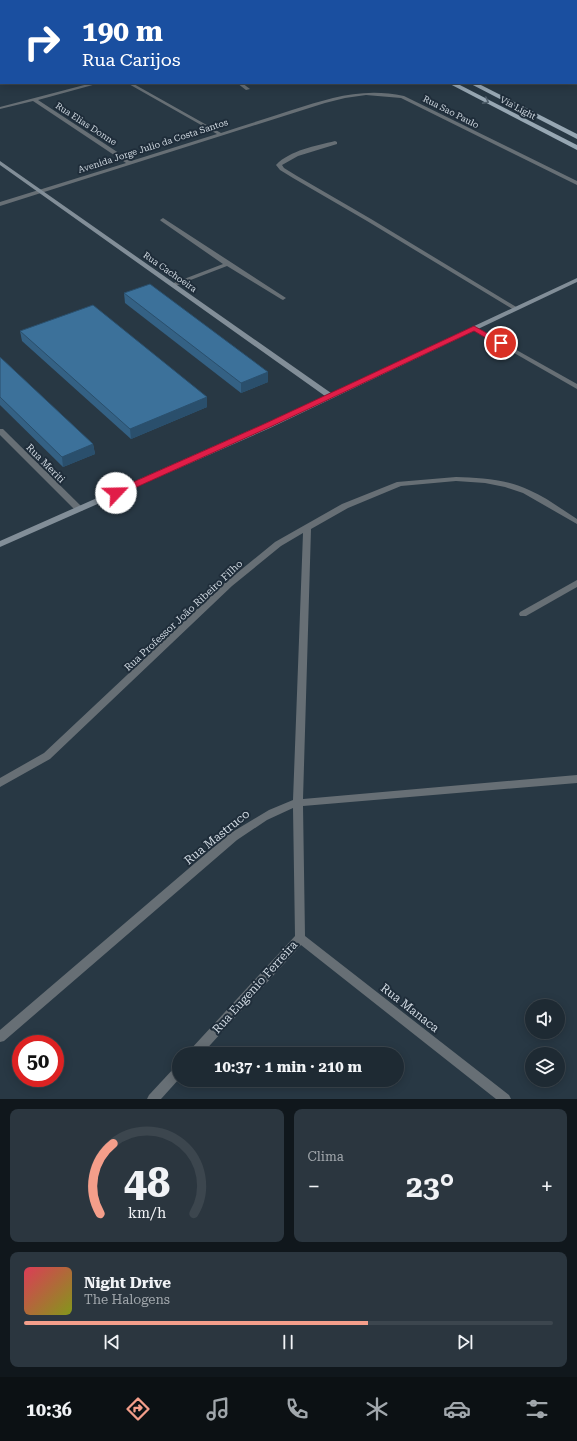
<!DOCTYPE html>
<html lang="pt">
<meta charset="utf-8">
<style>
body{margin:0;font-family:"Roboto Serif",serif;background:#2b363f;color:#f1f3f6;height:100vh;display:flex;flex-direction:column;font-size:15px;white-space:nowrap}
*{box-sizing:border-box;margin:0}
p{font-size:13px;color:#a1a7ac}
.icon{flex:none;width:22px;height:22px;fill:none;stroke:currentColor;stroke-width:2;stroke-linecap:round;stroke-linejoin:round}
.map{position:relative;height:1099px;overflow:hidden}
.details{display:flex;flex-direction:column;gap:10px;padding:10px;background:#10171c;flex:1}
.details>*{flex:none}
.guide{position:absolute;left:0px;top:0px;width:577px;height:84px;box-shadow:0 2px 10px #0003,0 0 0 1px #3c464e;background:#1a4fa0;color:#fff;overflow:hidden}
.buttons{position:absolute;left:525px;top:999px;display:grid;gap:8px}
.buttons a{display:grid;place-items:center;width:40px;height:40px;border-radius:50%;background:#1e2a33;box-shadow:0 2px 10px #0003,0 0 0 1px #3c464e;font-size:20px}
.speed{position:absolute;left:12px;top:1035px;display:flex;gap:8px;font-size:20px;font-weight:700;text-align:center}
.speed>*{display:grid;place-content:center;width:52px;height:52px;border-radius:50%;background:#1e2a33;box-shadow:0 2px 10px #0003,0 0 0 1px #3c464e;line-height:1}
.speed .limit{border:6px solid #d22;background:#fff;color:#111}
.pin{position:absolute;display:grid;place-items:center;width:34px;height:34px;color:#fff;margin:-17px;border:2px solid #fff;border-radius:50%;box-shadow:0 1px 4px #0007}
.me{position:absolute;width:44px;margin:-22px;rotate:66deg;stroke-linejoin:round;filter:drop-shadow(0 0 3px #0008)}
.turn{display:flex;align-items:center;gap:14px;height:84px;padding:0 16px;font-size:18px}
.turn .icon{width:52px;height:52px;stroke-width:2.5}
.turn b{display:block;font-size:28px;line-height:34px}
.big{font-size:30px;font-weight:700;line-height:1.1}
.details .tile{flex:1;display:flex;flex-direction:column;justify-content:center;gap:6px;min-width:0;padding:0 14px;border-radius:8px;background:#2b363f}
.details .dial{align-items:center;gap:0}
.dial svg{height:104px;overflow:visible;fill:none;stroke:#3c464e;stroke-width:7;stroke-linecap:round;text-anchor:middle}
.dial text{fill:#f1f3f6;stroke:none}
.song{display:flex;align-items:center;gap:12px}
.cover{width:48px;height:48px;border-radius:6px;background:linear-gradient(135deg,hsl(350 70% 55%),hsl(70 70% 35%))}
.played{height:4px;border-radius:2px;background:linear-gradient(90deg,#f49e8a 65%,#3c464e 65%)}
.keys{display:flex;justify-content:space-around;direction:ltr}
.heat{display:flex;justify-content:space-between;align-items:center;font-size:22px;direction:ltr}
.details .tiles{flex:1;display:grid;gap:10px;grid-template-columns:1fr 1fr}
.tile:last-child{grid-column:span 2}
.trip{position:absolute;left:172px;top:1047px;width:232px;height:40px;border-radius:20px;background:#1e2a33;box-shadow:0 2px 10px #0003,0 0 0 1px #3c464e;font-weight:700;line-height:40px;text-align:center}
.dock{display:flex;height:64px;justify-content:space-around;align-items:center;background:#0c1114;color:#a1a7ac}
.dock .icon{width:28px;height:28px}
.dock .current{color:#f49e8a}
.dock b{font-size:18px;color:#f1f3f6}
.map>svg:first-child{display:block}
</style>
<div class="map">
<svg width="577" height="1099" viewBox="0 0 577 1099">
<rect width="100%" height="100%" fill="#283844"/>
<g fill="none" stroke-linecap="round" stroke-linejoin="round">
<g fill="#021d31" fill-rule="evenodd">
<path d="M1,40V52L0,53V41Z"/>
<rect x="576" y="63" width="1" height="12"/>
</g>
<g fill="#676f75" fill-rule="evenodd">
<path d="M0,0H2L3,1L0,2Z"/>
<path d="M103,0H108L109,1H104Z"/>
<path d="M213,0H218L219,1H214Z"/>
<path d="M469,0H474L475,1H470Z"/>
<rect x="576" y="43" width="1" height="2"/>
<rect x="0" y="66" width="1" height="2"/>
<path d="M92,83H100L38,100L131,161L217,134L127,83H132L221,133C245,125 268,118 292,110C330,98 363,87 404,96L577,181V185L401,98L366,95L345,98L325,103L0,206V202L126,163L33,101L0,109V107Z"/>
<path d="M237,83H242L250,89L246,90Z"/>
<path d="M335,141L337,142V144L298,156L282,165L284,168L297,176L371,219L518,308V310H514L367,221L293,178L280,170L276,165C290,150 316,146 335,141Z"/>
<path d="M163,218L286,298L283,300L281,299L227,266L175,286H171V284L223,264L161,221L160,220Z"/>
<path d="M474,326L577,384V389L472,329L471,328Z"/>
<path d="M0,429H3L82,507L83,509L82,511H76L0,435Z"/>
<path d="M456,477C480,478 507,479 529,490C546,497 561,509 577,519V524L523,493L505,487L485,483L456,481L401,486L348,508L311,529L303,799L577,775V783L303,806L305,936L509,1095L511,1099H496L301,945L202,1054H188L190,1050L295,936L293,808L267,820L237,840L4,1041L0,1042V1030L229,834L269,810L293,800L303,533L281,546L232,586L50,759L0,787V778L44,753L226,582L275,542L342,504L397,482Z"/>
<path d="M577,580V587L526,616H520L519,614L520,612Z"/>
<path d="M179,1065V1079L161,1099H147L149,1095L175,1067Z"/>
</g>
<path fill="#828e98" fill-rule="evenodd" d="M0,161L331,393L575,279L577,278V282L270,428L0,547V541L264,424L325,396L0,165Z"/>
<g fill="#97a7b3" fill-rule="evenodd">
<path d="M289,0H296L297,1H290Z"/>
<path d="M308,0H315L316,1H309Z"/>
<path d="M448,83H456L577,145V150Z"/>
<path d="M469,83H477L577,134V139Z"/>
</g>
</g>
<g fill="#346184">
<path d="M124,293L268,372V382L241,393L125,303Z"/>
<path d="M20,331L207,397V407L131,439L22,341Z"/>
<path d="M0,357L93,444L95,454L63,467L0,405Z"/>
</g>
<g fill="#2a4f6c">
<path d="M268,372V382L241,393V383Z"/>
<path d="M207,397V407L131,439L130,429Z"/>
<path d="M93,444L95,454L63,467L62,457Z"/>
</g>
<g fill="#3c719a" stroke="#2a4f6c">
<path d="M150,284L268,372L241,383L124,293Z"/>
<path d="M93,305L207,397L130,429L20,331Z"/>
<path d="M0,357L93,444L62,457L0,397Z"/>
</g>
<defs><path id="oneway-chevron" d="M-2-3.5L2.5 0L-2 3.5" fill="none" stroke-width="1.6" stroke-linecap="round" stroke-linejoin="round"/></defs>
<use stroke="#4f5e6a" href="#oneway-chevron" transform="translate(486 101) rotate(28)"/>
<path fill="#e11d48" stroke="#92132f" d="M474,326L505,343L504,345H498L474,331L270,427L119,495L116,496L111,493L113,491L264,424Z"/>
<g text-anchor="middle" stroke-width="4" stroke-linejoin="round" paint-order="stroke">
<g font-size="9" fill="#cfd8e0" stroke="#1f2d3a">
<text transform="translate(518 108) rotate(28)" y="3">Via Light</text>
<text transform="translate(451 112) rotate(27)" y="3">Rua Sao Paulo</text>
<text transform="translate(86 124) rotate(33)" y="3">Rua Elias Donne</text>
<text transform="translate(153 146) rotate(-18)" y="3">Avenida Jorge Julio da Costa Santos</text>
<text transform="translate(170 272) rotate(35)" y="3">Rua Cachoeira</text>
</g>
<g font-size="10" fill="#cfd8e0" stroke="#1f2d3a">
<text transform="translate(46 463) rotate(45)" y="4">Rua Meriti</text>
<text transform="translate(183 615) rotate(-43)" y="4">Rua Professor João Ribeiro Filho</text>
</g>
<g font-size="12" fill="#cfd8e0" stroke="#1f2d3a">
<text transform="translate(217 837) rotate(-39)" y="4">Rua Mastruco</text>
<text transform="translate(255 987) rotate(-48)" y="4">Rua Eugenio Ferreira</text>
<text transform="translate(410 1008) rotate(38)" y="4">Rua Manaca</text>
</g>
</g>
</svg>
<div class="buttons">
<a><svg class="icon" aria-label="sound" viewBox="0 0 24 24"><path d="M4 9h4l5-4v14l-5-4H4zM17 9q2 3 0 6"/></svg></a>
<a><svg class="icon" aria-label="layers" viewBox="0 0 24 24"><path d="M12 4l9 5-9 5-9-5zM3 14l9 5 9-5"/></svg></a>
</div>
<div class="speed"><div class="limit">50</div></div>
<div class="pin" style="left:501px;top:343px;background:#d93025"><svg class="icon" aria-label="arrive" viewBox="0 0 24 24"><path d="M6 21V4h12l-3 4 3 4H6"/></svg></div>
<svg class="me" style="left:116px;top:493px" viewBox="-20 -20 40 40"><circle r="19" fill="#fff"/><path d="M0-13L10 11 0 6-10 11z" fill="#e11d48"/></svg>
<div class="trip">10:37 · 1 min · 210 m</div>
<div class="guide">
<div class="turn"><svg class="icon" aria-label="right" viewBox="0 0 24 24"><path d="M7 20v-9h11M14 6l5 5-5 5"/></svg><div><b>190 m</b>Rua Carijos</div></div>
</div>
</div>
<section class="details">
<div class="tiles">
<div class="tile dial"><svg viewBox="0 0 100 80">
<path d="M14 69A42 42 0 1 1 86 69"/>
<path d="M14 69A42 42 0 0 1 24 15" stroke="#f49e8a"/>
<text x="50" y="56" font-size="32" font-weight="700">48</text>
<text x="50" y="72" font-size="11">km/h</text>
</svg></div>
<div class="tile"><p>Clima</p>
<div class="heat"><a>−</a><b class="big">23°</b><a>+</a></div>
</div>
<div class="tile">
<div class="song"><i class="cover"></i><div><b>Night Drive</b><p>The Halogens</p></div></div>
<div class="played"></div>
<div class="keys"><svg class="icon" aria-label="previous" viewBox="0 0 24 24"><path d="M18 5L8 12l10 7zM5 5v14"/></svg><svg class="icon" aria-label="pause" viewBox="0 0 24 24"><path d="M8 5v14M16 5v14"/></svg><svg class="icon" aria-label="next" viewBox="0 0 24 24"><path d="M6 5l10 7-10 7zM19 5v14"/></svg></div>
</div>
</div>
</section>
<nav class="dock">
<b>10:36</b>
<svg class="icon current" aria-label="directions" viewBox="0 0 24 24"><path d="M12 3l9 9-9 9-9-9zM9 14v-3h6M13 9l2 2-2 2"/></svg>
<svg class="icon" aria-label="music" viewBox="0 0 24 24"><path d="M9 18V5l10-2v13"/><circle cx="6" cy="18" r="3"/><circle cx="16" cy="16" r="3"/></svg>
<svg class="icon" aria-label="phone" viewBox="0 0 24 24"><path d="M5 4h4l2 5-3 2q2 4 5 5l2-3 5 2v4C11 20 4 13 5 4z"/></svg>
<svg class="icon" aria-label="climate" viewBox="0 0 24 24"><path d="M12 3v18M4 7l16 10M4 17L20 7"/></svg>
<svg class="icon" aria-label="car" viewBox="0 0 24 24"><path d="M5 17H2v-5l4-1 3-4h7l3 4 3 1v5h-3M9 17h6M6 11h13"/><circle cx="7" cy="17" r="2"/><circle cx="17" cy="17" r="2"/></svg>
<svg class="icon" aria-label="filters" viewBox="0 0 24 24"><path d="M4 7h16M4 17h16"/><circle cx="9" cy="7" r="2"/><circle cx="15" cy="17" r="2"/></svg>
</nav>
